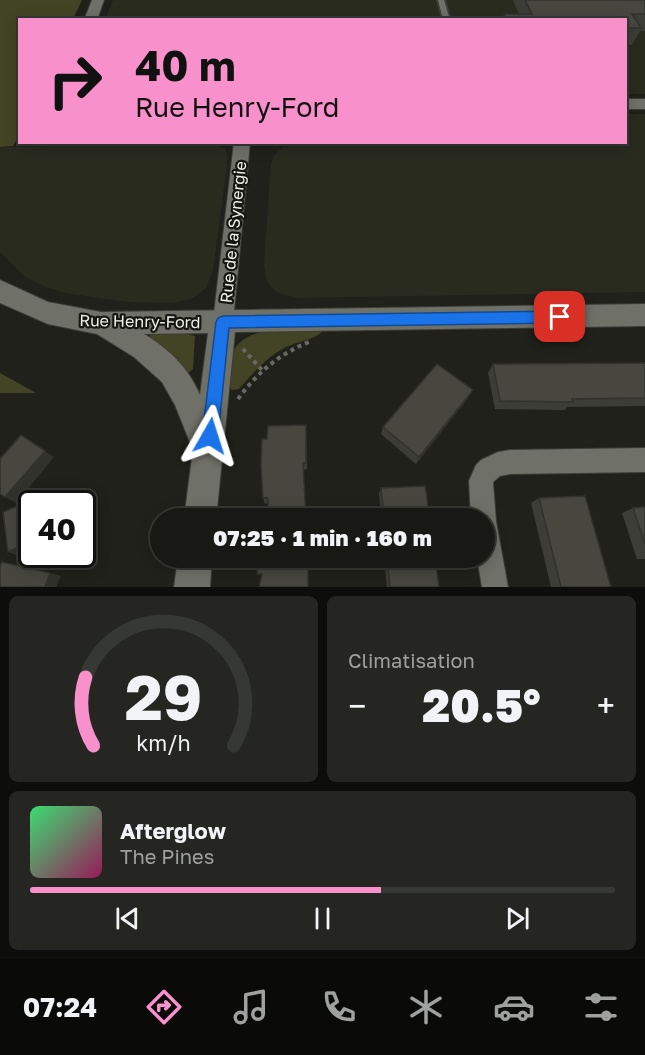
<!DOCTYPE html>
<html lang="fr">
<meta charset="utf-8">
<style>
body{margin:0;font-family:"Golos Text",sans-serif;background:#252622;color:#f1f3f6;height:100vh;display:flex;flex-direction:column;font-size:22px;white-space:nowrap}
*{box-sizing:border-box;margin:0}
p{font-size:20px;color:#9fa0a0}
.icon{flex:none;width:33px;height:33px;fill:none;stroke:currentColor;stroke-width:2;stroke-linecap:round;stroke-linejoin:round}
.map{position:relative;height:587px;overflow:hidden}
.sheet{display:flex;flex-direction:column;gap:9px;padding:9px;background:#0d0e0b;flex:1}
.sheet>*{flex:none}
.top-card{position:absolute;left:18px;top:18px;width:609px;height:126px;border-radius:0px;box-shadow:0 3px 15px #0003,0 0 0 2px #363834;background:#f890cc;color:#111;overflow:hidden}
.speed{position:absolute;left:18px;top:490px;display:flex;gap:12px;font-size:30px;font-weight:700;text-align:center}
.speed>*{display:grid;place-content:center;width:78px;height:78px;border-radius:50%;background:#181914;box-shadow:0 3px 15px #0003,0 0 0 2px #363834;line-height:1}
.speed .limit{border:3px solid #111;border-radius:9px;background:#fff;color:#111}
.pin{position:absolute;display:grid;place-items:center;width:51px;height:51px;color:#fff;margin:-26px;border-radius:12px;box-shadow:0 3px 9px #0006}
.me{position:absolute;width:66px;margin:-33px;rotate:6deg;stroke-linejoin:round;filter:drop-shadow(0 0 4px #0008)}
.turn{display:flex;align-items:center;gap:21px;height:126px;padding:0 18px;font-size:27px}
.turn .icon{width:78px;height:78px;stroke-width:2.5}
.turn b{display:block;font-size:42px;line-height:51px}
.big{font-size:45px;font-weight:800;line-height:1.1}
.sheet .widget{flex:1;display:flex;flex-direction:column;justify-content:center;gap:9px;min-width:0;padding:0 21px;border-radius:9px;background:#252622}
.sheet .dial{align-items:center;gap:0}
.dial svg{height:156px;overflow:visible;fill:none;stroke:#363834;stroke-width:7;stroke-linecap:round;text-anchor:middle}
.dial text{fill:#f1f3f6;stroke:none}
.song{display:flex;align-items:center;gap:18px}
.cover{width:72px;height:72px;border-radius:9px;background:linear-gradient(135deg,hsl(140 70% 55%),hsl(330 70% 35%))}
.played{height:6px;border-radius:3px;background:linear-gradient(90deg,#f890cc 60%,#363834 60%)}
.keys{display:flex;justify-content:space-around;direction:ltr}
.heat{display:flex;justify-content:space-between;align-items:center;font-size:33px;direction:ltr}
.sheet .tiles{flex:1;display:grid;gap:9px;grid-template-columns:1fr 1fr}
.widget:last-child{grid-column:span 2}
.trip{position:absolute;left:150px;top:508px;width:345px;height:60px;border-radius:30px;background:#181914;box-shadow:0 3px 15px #0003,0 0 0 2px #363834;font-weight:800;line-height:60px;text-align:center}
.tabs{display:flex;height:96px;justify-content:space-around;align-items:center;background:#0a0a08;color:#9fa0a0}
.tabs .icon{width:42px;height:42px}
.tabs .on{color:#f890cc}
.tabs b{font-size:27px;color:#f1f3f6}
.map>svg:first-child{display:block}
</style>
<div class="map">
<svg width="645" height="587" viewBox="0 0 645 587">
<rect width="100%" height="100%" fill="#20211a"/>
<g fill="#2a2b1f">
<path d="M113,0H645V94H626V20H105Z"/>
<path d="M626,114H645V292L295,298L276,292L267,281L264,264L271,163L275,154L284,147L295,144L386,143L626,142Z"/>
<path d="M206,143L225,148L228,157L213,270L206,288L191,299L173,303L127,302L65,293L46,287L24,276L0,252V147Z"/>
</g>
<g fill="#434325">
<path d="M0,0H82L73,19L20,20V133L13,146L0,147Z"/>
<path d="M320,330L322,332C314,340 295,342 284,348C265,359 253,373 239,389L232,390L228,385C229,376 229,365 231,357C242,322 292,331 320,330Z"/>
<path d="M153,333L187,334L195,336L193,369L187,374L148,337Z"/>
<path d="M0,373L36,393H0Z"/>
</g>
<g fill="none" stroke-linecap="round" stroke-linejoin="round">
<g stroke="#3d3d39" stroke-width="4">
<path id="service" d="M438,0H444L450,20H443Z"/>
</g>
<g stroke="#3d3d39" stroke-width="2">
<g id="minor">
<path d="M92,0H104L97,20H84Z"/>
<rect x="626" y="99" width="19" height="10"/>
<path d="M234,142H250L233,322L230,328L223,331L216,328L213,322Z"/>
<path d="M645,448V472L510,474L500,476L493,482L496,521L508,587H482L477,558H484V519H471L469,481L476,465L481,460L498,452L510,450Z"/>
</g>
</g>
<g stroke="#3d3d39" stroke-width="2">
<g id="tertiary">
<path d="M0,280L48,302L101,312L645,304V326L235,332L216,519H184L193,450L175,405L162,382L134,357L97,334L48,324L0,303ZM208,333L200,395C188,367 169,349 144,334Z"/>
<path d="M178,558H212L210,587H174Z"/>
</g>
</g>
<g stroke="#686963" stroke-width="4" stroke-dasharray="4 4" stroke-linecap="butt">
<path d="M243,349L262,370"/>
<path d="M238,399C257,373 279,354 309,342"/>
</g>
<use href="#service" fill="#6f7068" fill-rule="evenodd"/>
<use href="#minor" fill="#6f7068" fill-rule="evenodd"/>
<use href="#tertiary" fill="#6f7068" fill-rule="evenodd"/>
</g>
<g fill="#3d3d37">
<path d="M513,0H645V31H640L632,45H626V20H503L504,14H519Z"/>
<path d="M645,363V406L567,407L565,410L495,409L488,373L493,364Z"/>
<path d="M473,390L468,398L416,464L381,434L383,427Z"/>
<path d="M306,425L307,469L304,470L268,503L265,504L263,498L267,439Z"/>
<path d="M381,488L430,519H381L379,493Z"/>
<path d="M539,498L611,587H551L531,503Z"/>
<path d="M645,507V559H637L622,513L633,508Z"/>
<path d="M384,558H435L439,587H387Z"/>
</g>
<g fill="#32322d">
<path d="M473,390L468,398L416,464L419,457Z"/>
<path d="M45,451L54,457L16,503L5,497Z"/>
<path d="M48,493L58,498L59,504H50Z"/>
<path d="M32,541V550L19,556L8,552Z"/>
<path d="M50,573L61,576L56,587H45Z"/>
</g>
<g fill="#474740" stroke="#32322d" stroke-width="1.5">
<path d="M525,0H645V14H632L641,28H626V20H506L504,14H532Z"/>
<path d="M645,363V398L572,399L573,402L500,401L493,364Z"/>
<path d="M437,364L473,390L419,457L383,427Z"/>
<path d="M306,425V463H303L306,519H268V498H263L261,465L262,439H267L268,426Z"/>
<path d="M21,435L45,451L5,497L0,494V459Z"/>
<path d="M425,486L430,519H384L381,488Z"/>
<path d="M48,493L50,504H32V541L8,552L3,512Z"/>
<path d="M585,496L611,587H561L539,498Z"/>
<path d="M645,507V544L633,508Z"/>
<path d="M258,558H308V587H259L262,574H257Z"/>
<path d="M387,558H435L439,587H390Z"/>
<path d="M2,562L50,573L45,587H0V566Z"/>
</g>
<path fill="#1a73e8" stroke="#114b97" stroke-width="1.5" d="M560,311L565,313L567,317L565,321L560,323L229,328L218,436L216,442L210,444L205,442L202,436L216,322L218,318L223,316Z"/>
<g text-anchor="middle" stroke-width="4.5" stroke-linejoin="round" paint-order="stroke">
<g font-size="16" fill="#f1f1ed" stroke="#171711">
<text transform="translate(233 232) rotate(-84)" y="6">Rue de la Synergie</text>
<text transform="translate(140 321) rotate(1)" y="6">Rue Henry-Ford</text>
</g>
</g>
</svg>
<div class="speed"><div class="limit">40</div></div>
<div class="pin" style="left:560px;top:317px;background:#d93025"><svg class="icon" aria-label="arrive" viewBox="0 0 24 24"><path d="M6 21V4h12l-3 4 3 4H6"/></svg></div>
<svg class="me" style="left:210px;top:436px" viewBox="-20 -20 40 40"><path d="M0-17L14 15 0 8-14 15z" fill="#1a73e8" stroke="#fff" stroke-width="4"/></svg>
<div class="trip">07:25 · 1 min · 160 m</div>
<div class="top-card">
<div class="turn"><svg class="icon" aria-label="right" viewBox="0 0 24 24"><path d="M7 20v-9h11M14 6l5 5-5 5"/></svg><div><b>40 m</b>Rue Henry-Ford</div></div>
</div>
</div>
<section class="sheet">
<div class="tiles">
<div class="widget dial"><svg viewBox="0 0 100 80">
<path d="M14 69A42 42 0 1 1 86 69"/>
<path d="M14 69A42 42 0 0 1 10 34" stroke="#f890cc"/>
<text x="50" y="56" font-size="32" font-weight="700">29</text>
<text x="50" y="72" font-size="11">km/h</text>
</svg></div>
<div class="widget"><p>Climatisation</p>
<div class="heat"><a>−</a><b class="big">20.5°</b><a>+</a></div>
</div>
<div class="widget">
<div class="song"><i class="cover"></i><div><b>Afterglow</b><p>The Pines</p></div></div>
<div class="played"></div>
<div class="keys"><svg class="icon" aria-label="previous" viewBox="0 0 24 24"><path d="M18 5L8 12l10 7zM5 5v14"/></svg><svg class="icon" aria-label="pause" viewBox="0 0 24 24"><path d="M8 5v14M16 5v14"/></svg><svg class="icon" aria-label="next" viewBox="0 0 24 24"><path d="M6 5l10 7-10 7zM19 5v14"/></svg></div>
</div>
</div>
</section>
<nav class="tabs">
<b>07:24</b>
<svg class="icon on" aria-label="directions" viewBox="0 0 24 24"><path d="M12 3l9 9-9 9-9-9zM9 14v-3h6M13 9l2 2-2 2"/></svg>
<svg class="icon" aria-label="music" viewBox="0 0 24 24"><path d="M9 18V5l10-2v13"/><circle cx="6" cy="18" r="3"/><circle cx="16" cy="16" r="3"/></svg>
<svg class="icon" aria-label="phone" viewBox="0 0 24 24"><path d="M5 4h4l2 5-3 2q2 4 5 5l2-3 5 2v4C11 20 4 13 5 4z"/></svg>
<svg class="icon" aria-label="climate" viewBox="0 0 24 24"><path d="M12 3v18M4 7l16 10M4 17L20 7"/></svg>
<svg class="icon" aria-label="car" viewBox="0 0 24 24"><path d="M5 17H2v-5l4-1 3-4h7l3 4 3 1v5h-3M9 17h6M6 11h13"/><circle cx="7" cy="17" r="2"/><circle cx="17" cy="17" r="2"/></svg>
<svg class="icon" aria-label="filters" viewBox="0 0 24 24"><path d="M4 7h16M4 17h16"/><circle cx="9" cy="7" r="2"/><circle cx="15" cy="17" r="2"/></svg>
</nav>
